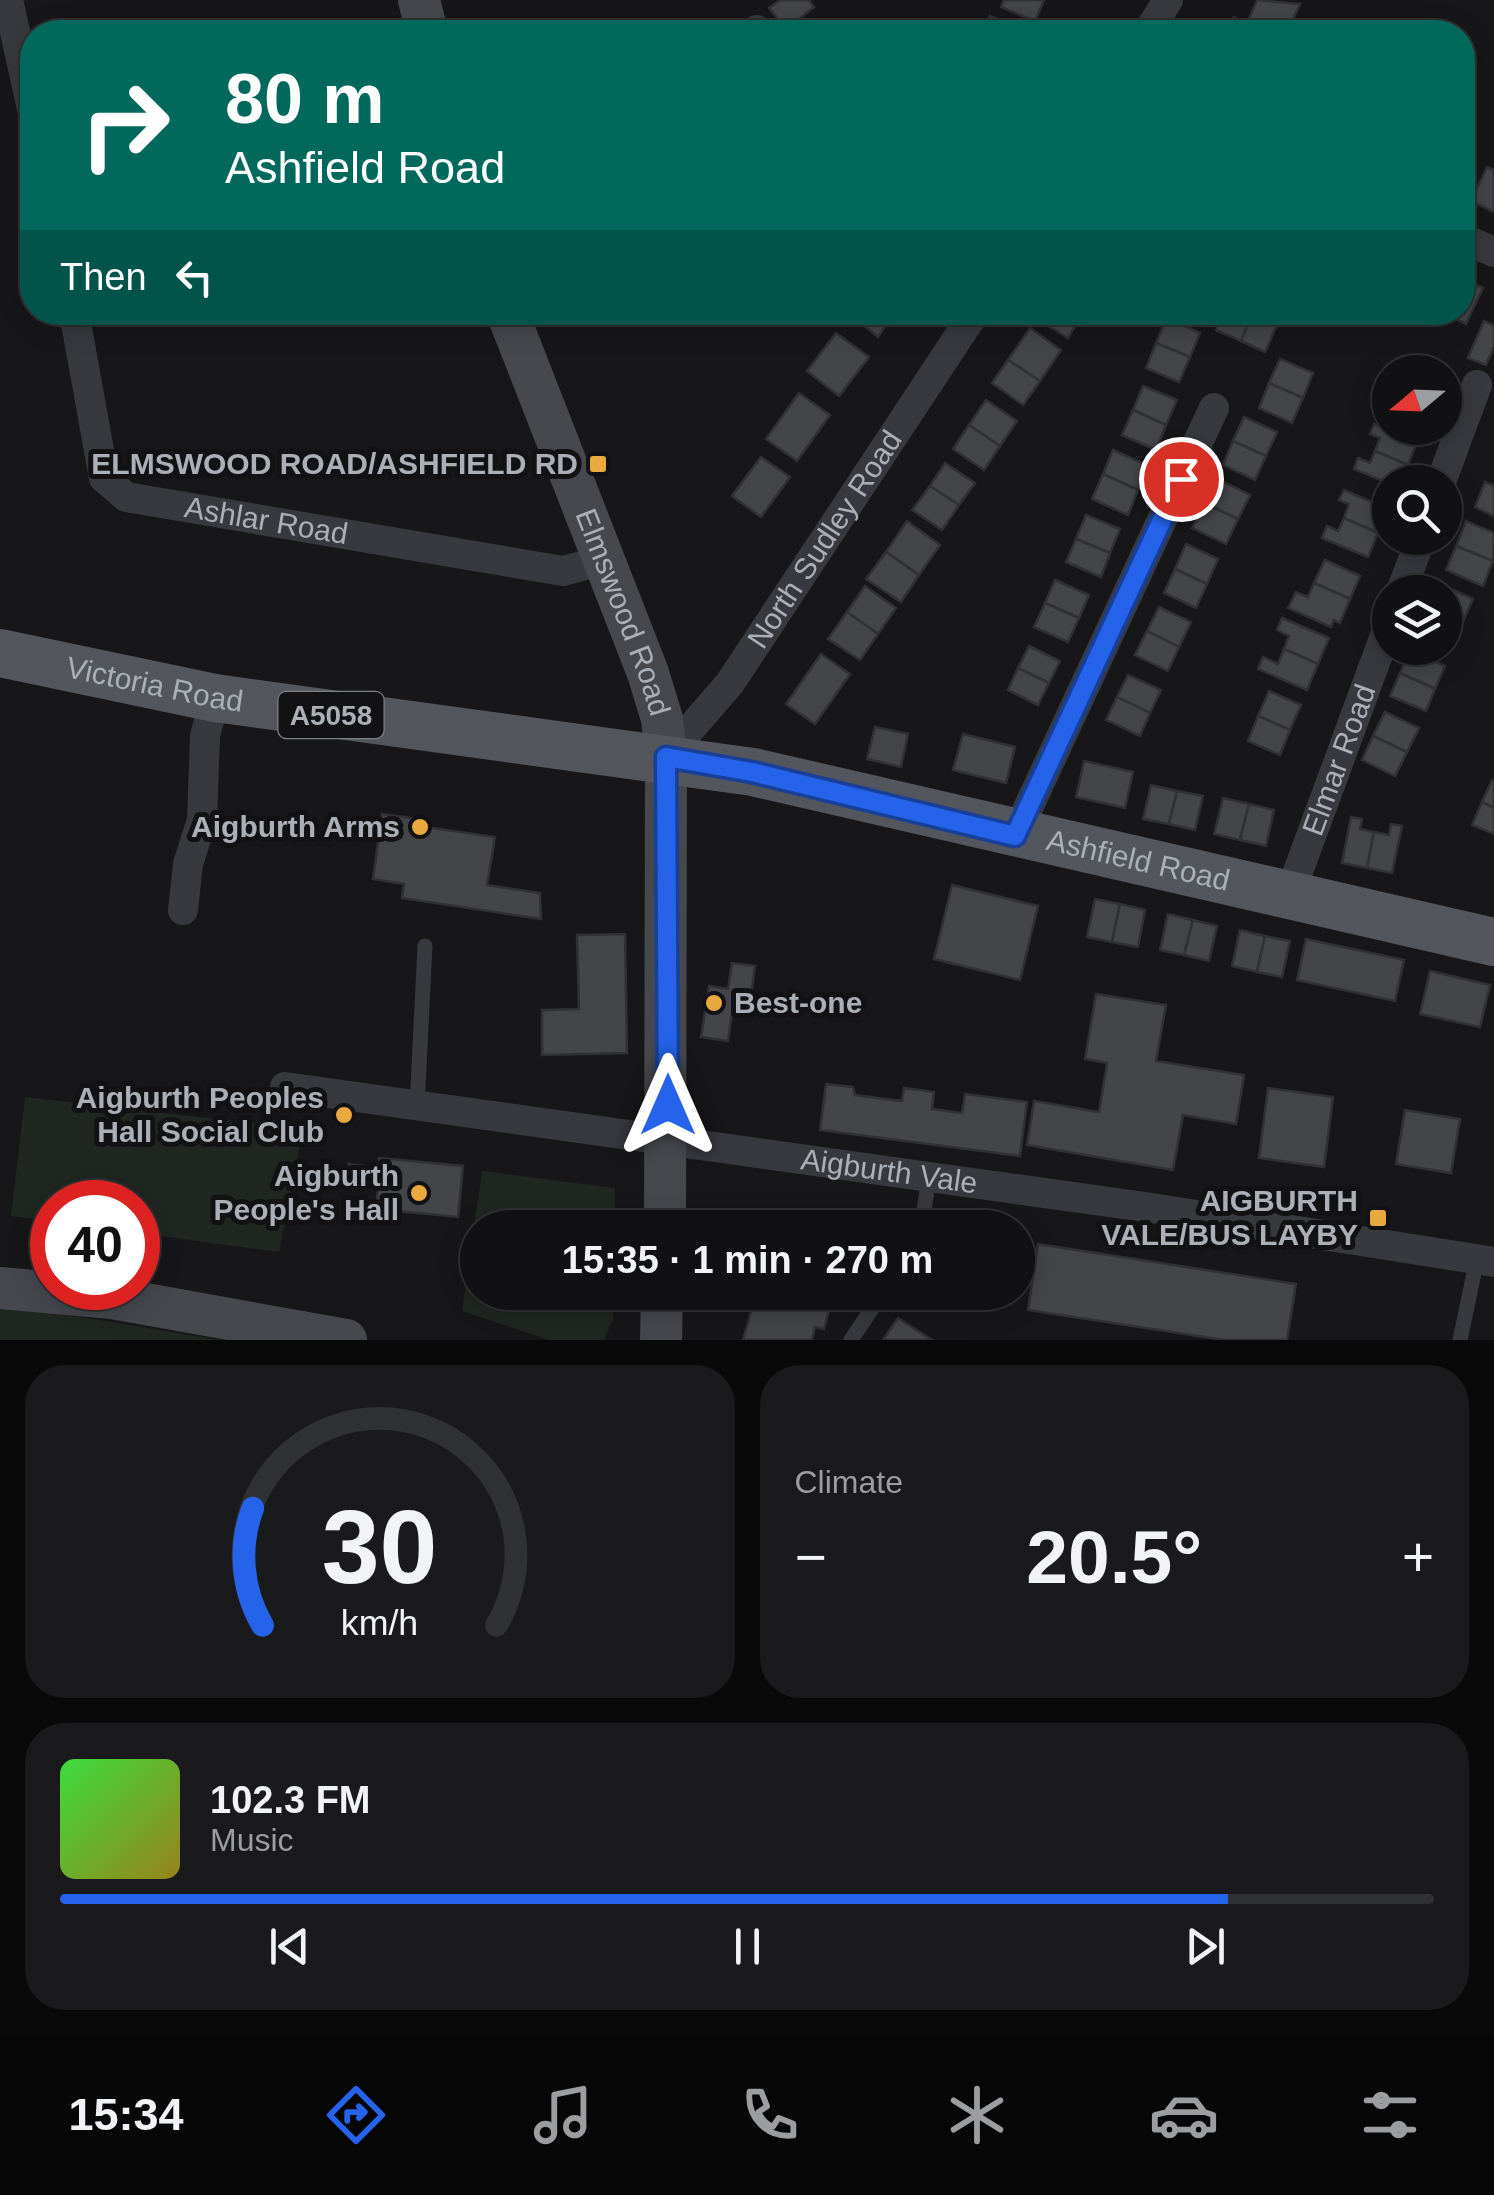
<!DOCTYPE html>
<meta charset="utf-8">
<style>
body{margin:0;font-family:Helvetica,sans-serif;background:#1a1a1c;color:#f1f3f6;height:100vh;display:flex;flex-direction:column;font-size:38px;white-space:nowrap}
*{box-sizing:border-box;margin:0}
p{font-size:32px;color:#9c9da0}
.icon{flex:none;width:55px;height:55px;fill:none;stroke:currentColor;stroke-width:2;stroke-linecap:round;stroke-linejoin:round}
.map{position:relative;height:1340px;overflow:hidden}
.drawer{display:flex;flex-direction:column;gap:25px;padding:25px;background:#09090a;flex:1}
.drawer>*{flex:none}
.banner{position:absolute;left:20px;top:20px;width:1455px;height:305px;border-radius:40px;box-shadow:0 5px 25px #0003,0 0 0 2px #303133;background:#00695c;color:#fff;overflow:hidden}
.needle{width:65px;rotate:251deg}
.fabs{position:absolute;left:1372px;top:355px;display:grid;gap:20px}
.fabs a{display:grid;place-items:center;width:90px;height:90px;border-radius:50%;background:#111113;box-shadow:0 5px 25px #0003,0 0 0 2px #303133;font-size:50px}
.speed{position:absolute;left:30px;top:1180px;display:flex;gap:20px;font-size:50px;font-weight:700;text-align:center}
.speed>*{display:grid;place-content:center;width:130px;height:130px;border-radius:50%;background:#111113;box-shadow:0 5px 25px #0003,0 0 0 2px #303133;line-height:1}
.speed .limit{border:15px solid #d22;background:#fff;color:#111}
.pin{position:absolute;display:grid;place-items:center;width:85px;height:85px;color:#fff;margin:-42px;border:5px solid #fff;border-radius:50%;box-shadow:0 2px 10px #0007}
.me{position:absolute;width:110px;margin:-55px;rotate:0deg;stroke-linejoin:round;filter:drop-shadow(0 0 8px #0008)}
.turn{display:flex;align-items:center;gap:35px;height:210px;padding:0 40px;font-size:45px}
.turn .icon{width:130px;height:130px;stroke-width:2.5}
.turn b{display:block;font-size:70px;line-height:85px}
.then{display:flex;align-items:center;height:95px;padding:0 40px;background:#0003;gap:20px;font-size:38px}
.big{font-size:75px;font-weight:600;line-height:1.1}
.drawer .widget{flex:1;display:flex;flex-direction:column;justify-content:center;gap:15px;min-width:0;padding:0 35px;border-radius:40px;background:#1a1a1c}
.drawer .dial{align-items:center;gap:0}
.dial svg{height:260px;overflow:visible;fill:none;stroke:#303133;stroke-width:7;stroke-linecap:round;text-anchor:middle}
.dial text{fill:#f1f3f6;stroke:none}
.song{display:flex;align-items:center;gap:30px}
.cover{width:120px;height:120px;border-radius:15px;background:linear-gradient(135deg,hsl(120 70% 55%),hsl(50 70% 35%))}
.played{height:10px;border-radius:5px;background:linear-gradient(90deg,#2563eb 85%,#303133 85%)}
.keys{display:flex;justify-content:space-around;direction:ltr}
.heat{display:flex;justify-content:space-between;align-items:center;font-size:55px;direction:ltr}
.drawer .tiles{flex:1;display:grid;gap:25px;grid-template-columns:1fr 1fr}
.widget:last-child{grid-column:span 2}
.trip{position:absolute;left:460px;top:1210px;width:575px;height:100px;border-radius:50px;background:#111113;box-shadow:0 5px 25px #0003,0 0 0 2px #303133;font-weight:600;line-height:100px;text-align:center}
.tabs{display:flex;height:160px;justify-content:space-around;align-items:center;background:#070708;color:#9c9da0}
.tabs .icon{width:70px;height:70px}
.tabs .on{color:#2563eb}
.tabs b{font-size:45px;color:#f1f3f6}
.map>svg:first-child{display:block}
</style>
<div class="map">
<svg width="1494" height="1340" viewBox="0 0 1494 1340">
<rect width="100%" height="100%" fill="#171719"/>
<g fill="#1f2720">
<path d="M25,1097L303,1129L279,1252L138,1233V1202H52V1221L11,1216Z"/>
<path d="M482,1171L615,1188L614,1227L478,1228V1292L613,1293V1319L604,1340H549L462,1311Z"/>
<path d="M0,1308L52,1312L220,1340H0Z"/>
</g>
<g fill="#444549" stroke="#313135" stroke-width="2.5">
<path d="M780,0H809L814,7L786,29L769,8Z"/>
<path d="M1004,0H1044L1035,21L1001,7Z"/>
<path d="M1257,0L1300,4L1287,32H1274L1248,21Z"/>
<path d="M990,16L1027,32H983Z"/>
<path d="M1234,17L1258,32H1217L1222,26L1226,29Z"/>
<path d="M1487,167L1494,170V212L1471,201Z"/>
<path d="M1462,279L1483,288L1466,324L1443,313L1462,312Z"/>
<path d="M847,312H895L878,337Z"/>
<path d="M1037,312H1080L1082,314L1068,338L1034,317Z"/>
<path d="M1223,312H1253L1241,341L1216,330Z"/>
<path d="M1253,312L1280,318L1265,352L1241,341Z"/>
<path d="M1167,318L1200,333L1190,357L1156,343Z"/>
<path d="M1484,321L1494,326V346L1486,365L1468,358Z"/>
<path d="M1030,328L1061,350L1040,381L1008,360Z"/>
<path d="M836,333L869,357L839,396L807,371Z"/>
<path d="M1156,343L1190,357L1179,382L1146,368Z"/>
<path d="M1401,357L1437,372H1395Z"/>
<path d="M1280,359L1313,373L1303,398L1269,383Z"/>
<path d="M1008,360L1040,381L1023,405L992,383Z"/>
<path d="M1269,383L1303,398L1292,423L1259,408Z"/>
<path d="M1143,386L1177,400L1166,425L1133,410Z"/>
<path d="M799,393L830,415L797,461L766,439Z"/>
<path d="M986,400L1017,421L1000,446L969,425Z"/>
<path d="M1133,410L1166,425L1156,450L1122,435Z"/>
<path d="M1244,417L1277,432L1266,456L1233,441Z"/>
<path d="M1374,424L1417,442L1408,465L1375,451L1380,438L1370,434Z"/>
<path d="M969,425L1000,446L984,470L953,449Z"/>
<path d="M1233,441L1266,456L1255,480L1223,465Z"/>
<path d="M1113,450L1149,466L1138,490L1103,474Z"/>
<path d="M1375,451L1408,465L1401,482L1390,484L1354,469L1358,458L1370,463Z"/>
<path d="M761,457L790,477L761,517L732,496Z"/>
<path d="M945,463L975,483L959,505L930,486Z"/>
<path d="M1103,474L1138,490L1128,515L1092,499Z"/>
<path d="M1216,478L1250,495L1238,519L1204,503Z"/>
<path d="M1485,482L1494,486V516L1475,507Z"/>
<path d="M930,486L959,505L942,530L912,510Z"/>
<path d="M1344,490L1388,509L1378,533L1344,518L1349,504L1339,500Z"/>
<path d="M1204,503L1238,519L1226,544L1192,528Z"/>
<path d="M1086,515L1120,529L1110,553L1076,539Z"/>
<path d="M1344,518L1378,533L1368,557L1322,538L1327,526L1338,531Z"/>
<path d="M907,521L940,545L919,575L886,552Z"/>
<path d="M1466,521L1494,533L1493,561L1456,546Z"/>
<path d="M1076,539L1110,553L1101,577L1066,562Z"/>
<path d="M1186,544L1218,559L1207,584L1175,569Z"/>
<path d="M1456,546L1493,561L1483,586L1446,570Z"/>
<path d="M886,552L919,575L901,602L866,579Z"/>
<path d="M1325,560L1360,576L1350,599L1314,583Z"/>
<path d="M1175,569L1207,584L1196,608L1164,593Z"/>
<path d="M1055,580L1089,595L1079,618L1045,603Z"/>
<path d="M1314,583L1350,599L1340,623L1334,620L1331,627L1288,608L1296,592L1308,597Z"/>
<path d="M1440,584L1473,599L1462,624L1445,617V592H1436Z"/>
<path d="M865,586L896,608L878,634L847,612Z"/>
<path d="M1045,603L1079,618L1068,642L1034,627Z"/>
<path d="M1159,607L1191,622L1179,647L1147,631Z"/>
<path d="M847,612L878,634L860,660L828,639Z"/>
<path d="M1445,617L1462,624L1451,649L1445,646Z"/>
<path d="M1282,618L1329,638L1318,664L1284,649L1289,636L1277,630Z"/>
<path d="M1147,631L1179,647L1168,671L1135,655Z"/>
<path d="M1029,646L1060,661L1049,683L1018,668Z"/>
<path d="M1284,649L1318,664L1307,690L1258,669L1263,657L1278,664Z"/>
<path d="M1410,651L1445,666L1435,689L1400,673Z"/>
<path d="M821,654L850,674L815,724L786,704Z"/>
<path d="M1018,668L1049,683L1038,705L1008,690Z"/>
<path d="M1400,673L1435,689L1426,711L1390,696Z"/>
<path d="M1128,675L1161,690L1150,713L1117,697Z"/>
<path d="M1269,691L1301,705L1290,730L1258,716Z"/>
<path d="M1117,697L1150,713L1140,736L1106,720Z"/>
<path d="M1385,712L1419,728L1407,752L1373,736Z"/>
<path d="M1258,716L1290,730L1280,755L1248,741Z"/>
<path d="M875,727L908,734L901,767L867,759Z"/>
<path d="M963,734L1015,747L1006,783L953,770Z"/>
<path d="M1373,736L1407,752L1395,776L1362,760Z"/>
<path d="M1084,761L1133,772L1125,808L1076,797Z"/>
<path d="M1492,780L1494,781V808L1482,802Z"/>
<path d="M1151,785L1177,791L1169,824L1143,819Z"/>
<path d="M1177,791L1203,796L1195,830L1169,824Z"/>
<path d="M1223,798L1249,804L1240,840L1214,834Z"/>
<path d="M1482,802L1494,808V834L1472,825Z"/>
<path d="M1249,804L1274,810L1266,846L1240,840Z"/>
<path d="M382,814L419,819L418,826L495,837L487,885L540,893L541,919L402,898L404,884L373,879Z"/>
<path d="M1351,817L1362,819L1360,829L1374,832L1367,868L1342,863Z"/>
<path d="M1391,824L1402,826L1392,873L1367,868L1374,832L1389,835Z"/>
<path d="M952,885L1038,906L1020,980L934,959Z"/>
<path d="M1095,899L1120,904L1112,942L1087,937Z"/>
<path d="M1120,904L1145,910L1138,947L1112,942Z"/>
<path d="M1168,914L1193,920L1184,955L1160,950Z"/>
<path d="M1193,920L1217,926L1209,961L1184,955Z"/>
<path d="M1240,930L1265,936L1257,972L1232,966Z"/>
<path d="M625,934L627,1053L542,1055V1010L579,1009L577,935Z"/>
<path d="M1265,936L1290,941L1282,977L1257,972Z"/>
<path d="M1306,939L1404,960L1395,1001L1297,980Z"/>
<path d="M732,963L755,966L748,1016L732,1013L728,1041L701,1037L709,986L728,989Z"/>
<path d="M1430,971L1490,985L1480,1027L1420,1014Z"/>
<path d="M1096,994L1166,1005L1156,1061L1244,1075L1236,1124L1183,1115L1173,1170L1027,1145L1034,1101L1099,1112L1107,1063L1085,1059Z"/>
<path d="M826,1084L853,1087L855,1095L902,1101L904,1088L934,1092L932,1109L962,1113L965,1094L1027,1102L1020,1156L820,1130Z"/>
<path d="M1268,1088L1333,1097L1324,1167L1259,1158Z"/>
<path d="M1405,1110L1460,1119L1451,1173L1396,1164Z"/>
<path d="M379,1158L463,1166L458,1217L376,1209L379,1176L347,1173L348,1164L378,1168Z"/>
<path d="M1038,1244L1296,1284L1287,1340H1224L1028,1310Z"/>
<path d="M743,1292H834L824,1329L815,1327L812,1340H743L752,1308L740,1304Z"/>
<path d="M898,1318L932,1340H883Z"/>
</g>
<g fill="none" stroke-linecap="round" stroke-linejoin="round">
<g stroke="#38393e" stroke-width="15">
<path d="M417,1107L425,946"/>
<path d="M921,1228L929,1179"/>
<path d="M851,1340L883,1292"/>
<path d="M1460,1340L1477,1259"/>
</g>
<g stroke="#38393e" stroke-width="30">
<path d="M8,0L32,109"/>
<path d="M757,30L759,32"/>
<path d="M1148,32L1168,0"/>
<path d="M1462,238L1494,252"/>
<path id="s1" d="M74,312L104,478L126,497L563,571L601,561"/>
<path d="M1441,482L1477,385"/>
<path d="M1401,592L1421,538"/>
<path id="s2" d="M666,757L730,683L975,312"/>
<path d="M1015,836L1214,408"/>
<path id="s3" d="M1289,896L1390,622"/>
<path d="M183,910L188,864L202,820L205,736L215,698"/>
<path id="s4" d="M285,1087L1152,1208L1494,1262"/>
</g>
<g stroke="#46484e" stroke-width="42">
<path d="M419,0L427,32"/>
<path id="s5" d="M507,312L648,673L662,719L666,757L665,1228"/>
<path d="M0,1288L112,1298L346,1340"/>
<path d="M661,1340L662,1292"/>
</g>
<path stroke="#54565d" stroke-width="48" id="s6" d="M0,653L215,698L753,772L1494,942"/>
</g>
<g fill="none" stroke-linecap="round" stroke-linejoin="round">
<g stroke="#184099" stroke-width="25">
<path id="route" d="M668,1105L666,757L752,772L1015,836L1181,479"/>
</g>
<use href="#route" stroke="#2563eb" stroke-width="18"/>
</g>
<g fill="#e9a93f" stroke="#121214" stroke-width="4">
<rect x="588" y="454" width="20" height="20" rx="5"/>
<circle cx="420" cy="827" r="10"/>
<circle cx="714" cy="1003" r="10"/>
<circle cx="344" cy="1115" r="10"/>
<circle cx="419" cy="1193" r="10"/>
<rect x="1368" y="1208" width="20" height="20" rx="5"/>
</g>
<g text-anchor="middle" stroke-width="10" stroke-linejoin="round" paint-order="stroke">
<rect fill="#121214" stroke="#7c8087" stroke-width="2.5" x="278.5" y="692" width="105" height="46" rx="8"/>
<g font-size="28" font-weight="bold" fill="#aaafb8">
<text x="331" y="725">A5058</text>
</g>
<g font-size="30" font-weight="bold" fill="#aaafb8" stroke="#121214" text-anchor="end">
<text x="578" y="474">ELMSWOOD ROAD/ASHFIELD RD</text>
<text x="400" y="837">Aigburth Arms</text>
<text x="734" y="1013" text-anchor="start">Best-one</text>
<text x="324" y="1108">Aigburth Peoples<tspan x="324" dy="34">Hall Social Club</tspan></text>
<text x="399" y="1186">Aigburth<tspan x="399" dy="34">People's Hall</tspan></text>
<text x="1358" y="1211">AIGBURTH<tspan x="1358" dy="34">VALE/BUS LAYBY</tspan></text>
</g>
<g font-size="30" fill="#aaafb8" stroke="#121214">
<text dy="10" stroke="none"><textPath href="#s1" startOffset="340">Ashlar Road</textPath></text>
<text dy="10" stroke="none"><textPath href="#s2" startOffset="270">North Sudley Road</textPath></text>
<text dy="10" stroke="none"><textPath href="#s5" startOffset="322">Elmswood Road</textPath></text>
<text dy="10" stroke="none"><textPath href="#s6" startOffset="158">Victoria Road</textPath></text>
<text dy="10" stroke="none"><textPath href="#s3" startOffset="145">Elmar Road</textPath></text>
<text dy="10" stroke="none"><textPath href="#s6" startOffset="1158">Ashfield Road</textPath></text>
<text dy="10" stroke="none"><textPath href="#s4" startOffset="610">Aigburth Vale</textPath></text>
</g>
</g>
</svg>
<div class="fabs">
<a><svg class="needle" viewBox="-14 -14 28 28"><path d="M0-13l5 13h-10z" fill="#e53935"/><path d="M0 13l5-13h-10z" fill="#9c9da0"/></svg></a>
<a><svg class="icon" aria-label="search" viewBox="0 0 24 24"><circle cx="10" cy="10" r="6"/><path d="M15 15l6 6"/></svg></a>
<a><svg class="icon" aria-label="layers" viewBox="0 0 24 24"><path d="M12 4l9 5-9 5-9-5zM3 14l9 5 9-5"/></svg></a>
</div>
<div class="speed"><div class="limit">40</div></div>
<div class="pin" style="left:1181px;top:479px;background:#d93025"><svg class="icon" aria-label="arrive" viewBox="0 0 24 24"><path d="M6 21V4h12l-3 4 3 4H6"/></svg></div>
<svg class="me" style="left:668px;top:1105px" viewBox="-20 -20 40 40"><path d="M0-17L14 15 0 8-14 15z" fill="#2563eb" stroke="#fff" stroke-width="4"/></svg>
<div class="trip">15:35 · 1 min · 270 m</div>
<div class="banner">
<div class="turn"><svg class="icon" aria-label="right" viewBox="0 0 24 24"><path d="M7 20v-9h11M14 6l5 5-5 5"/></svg><div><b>80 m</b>Ashfield Road</div></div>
<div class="then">Then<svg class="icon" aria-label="left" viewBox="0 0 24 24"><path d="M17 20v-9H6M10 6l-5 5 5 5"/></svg></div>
</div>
</div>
<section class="drawer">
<div class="tiles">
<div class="widget dial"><svg viewBox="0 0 100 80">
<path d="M14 69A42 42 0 1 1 86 69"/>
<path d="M14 69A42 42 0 0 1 11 33" stroke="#2563eb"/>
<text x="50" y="56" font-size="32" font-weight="700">30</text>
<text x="50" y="72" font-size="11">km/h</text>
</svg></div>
<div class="widget"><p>Climate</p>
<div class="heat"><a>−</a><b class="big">20.5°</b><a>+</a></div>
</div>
<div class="widget">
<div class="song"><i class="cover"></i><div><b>102.3 FM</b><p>Music</p></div></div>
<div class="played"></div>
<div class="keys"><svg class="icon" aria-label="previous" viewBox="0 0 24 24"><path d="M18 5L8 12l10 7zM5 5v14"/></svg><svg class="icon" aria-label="pause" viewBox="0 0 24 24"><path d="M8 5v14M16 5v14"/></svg><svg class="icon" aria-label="next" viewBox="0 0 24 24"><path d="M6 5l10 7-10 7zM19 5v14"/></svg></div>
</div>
</div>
</section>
<nav class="tabs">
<b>15:34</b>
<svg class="icon on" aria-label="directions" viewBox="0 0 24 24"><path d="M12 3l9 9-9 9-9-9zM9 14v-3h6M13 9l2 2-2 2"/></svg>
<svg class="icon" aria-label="music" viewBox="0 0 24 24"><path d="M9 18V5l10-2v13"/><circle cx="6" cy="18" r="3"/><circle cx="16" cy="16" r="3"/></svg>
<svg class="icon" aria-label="phone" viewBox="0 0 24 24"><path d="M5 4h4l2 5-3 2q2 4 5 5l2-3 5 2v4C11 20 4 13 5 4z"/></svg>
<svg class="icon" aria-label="climate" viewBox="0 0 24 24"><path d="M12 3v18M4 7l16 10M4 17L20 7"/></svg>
<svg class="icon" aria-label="car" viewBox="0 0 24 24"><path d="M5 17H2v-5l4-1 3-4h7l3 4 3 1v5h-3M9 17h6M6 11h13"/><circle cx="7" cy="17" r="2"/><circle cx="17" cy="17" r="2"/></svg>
<svg class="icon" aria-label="filters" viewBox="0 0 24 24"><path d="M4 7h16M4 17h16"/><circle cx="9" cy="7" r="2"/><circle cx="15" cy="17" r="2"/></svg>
</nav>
